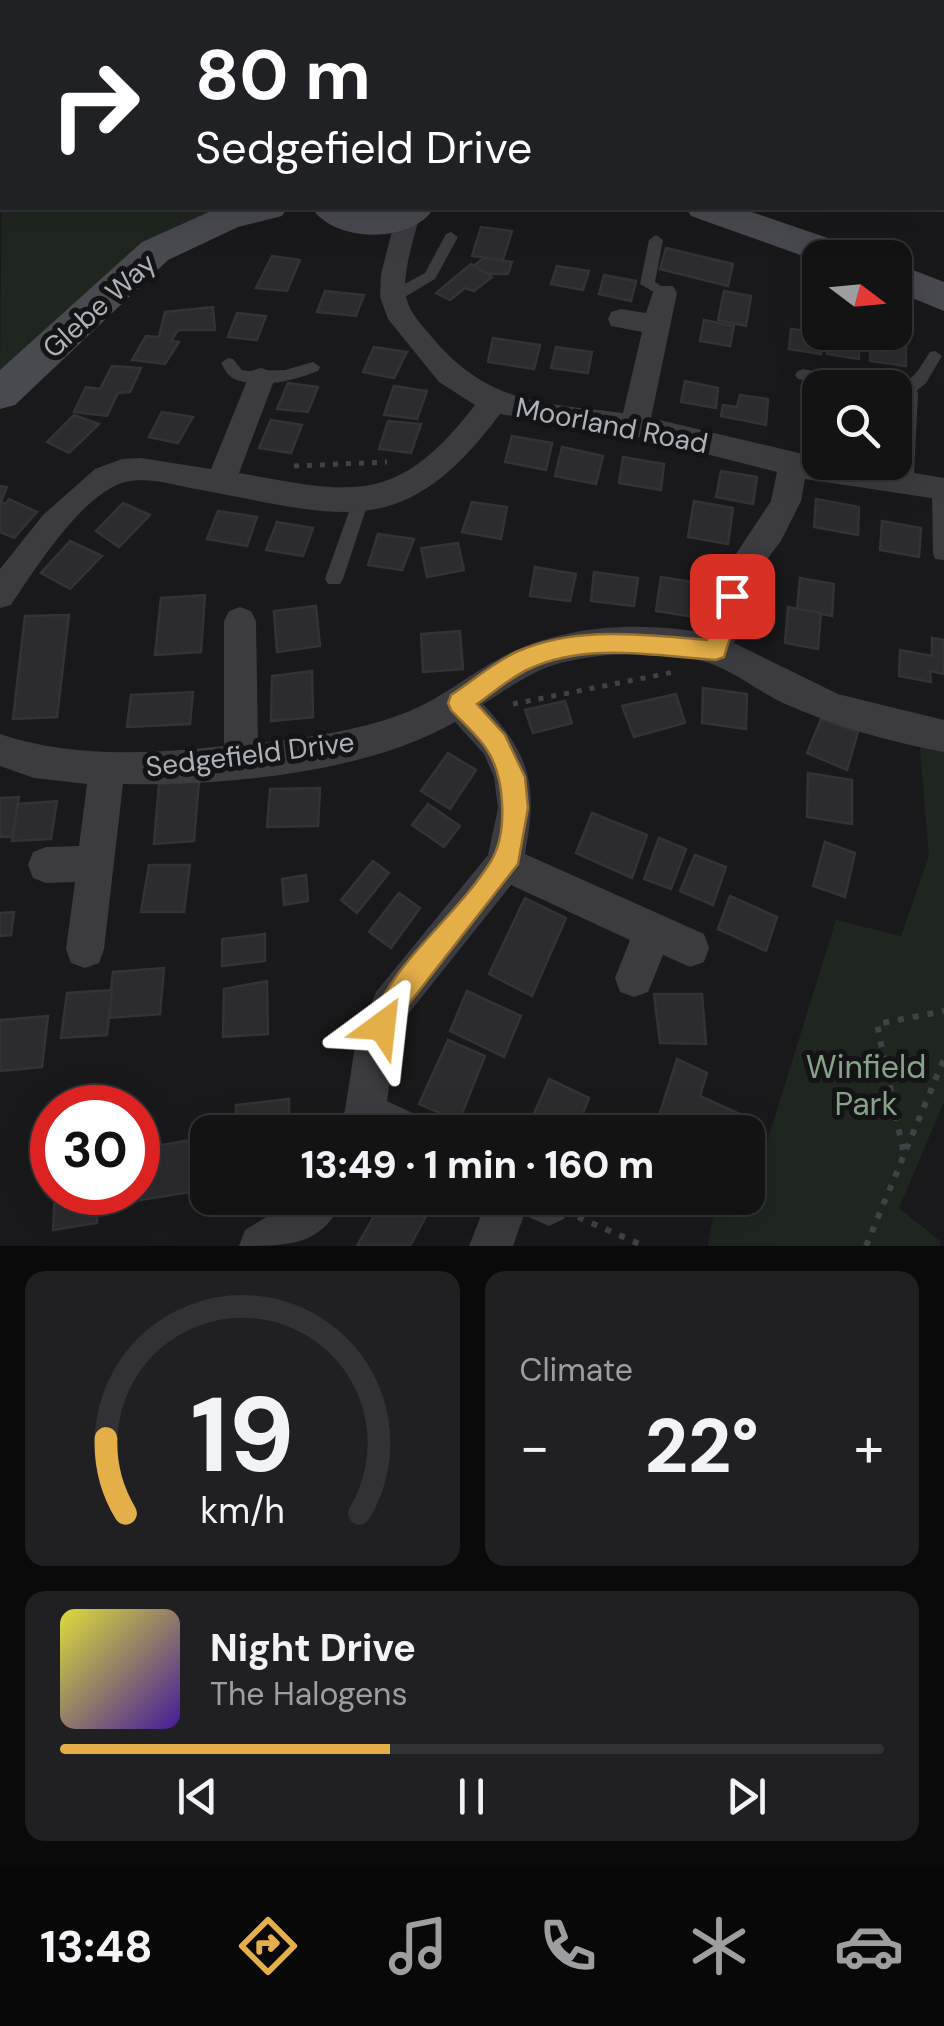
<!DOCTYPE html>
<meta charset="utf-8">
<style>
body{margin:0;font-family:"DM Sans",sans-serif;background:#202022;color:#f1f3f6;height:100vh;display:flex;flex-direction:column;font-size:38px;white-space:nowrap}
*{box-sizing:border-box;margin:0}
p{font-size:32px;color:#9d9ea0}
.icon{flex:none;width:55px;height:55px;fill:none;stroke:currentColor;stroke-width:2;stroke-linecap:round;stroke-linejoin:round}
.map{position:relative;height:1246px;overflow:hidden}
.panel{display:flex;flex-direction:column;gap:25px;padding:25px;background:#0a0a0b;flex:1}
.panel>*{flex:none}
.hud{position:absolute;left:0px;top:0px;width:945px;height:210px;box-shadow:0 10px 40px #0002,0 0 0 2px #323234;background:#202124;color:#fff;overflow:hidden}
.needle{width:65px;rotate:106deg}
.buttons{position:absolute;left:802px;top:240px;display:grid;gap:20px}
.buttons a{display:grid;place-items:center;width:110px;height:110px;border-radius:20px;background:#131314;box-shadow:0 10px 40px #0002,0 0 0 2px #323234;font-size:50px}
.speed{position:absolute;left:30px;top:1085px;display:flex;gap:20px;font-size:50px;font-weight:700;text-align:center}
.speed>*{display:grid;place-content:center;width:130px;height:130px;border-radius:50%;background:#131314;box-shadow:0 10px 40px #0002,0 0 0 2px #323234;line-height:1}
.speed .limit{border:15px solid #d22;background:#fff;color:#111}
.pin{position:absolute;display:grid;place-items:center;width:85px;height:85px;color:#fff;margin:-42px;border-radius:20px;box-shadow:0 5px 15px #0006}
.me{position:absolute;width:110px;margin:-55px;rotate:30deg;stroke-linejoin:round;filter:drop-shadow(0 0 8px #0008)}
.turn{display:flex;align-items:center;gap:35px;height:210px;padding:0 30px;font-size:45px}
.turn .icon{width:130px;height:130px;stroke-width:2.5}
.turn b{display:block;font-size:70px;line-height:85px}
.big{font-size:75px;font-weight:800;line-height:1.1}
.panel .tile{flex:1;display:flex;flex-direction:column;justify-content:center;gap:15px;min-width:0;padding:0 35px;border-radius:20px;background:#202022}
.panel .dial{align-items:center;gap:0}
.dial svg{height:260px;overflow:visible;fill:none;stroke:#323234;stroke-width:7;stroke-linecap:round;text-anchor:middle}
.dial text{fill:#f1f3f6;stroke:none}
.song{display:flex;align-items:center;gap:30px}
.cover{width:120px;height:120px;border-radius:15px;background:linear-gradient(135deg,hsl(60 70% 55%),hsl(260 70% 35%))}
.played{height:10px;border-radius:5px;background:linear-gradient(90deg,#e4ae48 40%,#323234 40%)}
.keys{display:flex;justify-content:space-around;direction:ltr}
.heat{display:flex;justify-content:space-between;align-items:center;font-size:55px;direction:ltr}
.panel .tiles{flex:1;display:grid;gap:25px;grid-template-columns:1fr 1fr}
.tile:last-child{grid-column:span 2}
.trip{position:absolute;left:190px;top:1115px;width:575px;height:100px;border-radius:20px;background:#131314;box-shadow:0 10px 40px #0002,0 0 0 2px #323234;font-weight:800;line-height:100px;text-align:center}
.tabs{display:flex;height:160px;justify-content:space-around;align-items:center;background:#080808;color:#9d9ea0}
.tabs .icon{width:70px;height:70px}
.tabs .active{color:#e4ae48}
.tabs b{font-size:45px;color:#f1f3f6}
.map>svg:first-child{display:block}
</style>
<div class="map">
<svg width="944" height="1246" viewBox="0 0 944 1246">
<rect width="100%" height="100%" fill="#19191b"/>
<g fill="#1f2620">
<path d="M2,168V208H231L143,245L0,371Z"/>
<path d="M920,748L944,750V1102L899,1208L940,1241V1246H708L716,1198H748V1185L753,1187L836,920L901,936L929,856Z"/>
</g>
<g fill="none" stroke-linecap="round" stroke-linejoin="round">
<path stroke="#30383e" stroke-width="6" d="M472,0L485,2"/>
</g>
<g fill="#2c2c2f" stroke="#333337" stroke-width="2.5">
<path d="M481,227L512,231L503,260L472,256Z"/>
<path d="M666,248L733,264L728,286L660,269Z"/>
<path d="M272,256L300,260L287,291L256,288Z"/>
<path d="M484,258L512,262L508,274H488L473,266Z"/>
<path d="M471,264L492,277L474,291L465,288L450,300L436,293Z"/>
<path d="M557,266L589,271L583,290L551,284Z"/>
<path d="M604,275L636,281L631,301L599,294Z"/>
<path d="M325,291L364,295L356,316L317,312Z"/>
<path d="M724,291L751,296L746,326L718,320Z"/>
<path d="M213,307L215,330H178L171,341L179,342L165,364L132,360L146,336L159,337L165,312Z"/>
<path d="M237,313L266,316L257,340L228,337Z"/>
<path d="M704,320L734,326L730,346L700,341Z"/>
<path d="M791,329L822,333L821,354L789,349Z"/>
<path d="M828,333L859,337V359L827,354Z"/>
<path d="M493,338L540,345L534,369L488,362Z"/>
<path d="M870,339L906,344V366L870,361Z"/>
<path d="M374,347L407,352L394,378L363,372Z"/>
<path d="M556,347L592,352L588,373L551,368Z"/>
<path d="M112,366L141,368L130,392L118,393L107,416L74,412L86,387L100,389Z"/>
<path d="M685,381L718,388L716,408L681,402Z"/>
<path d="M288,383L318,387L308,412L277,409Z"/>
<path d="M394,386L427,391L417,419L384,415Z"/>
<path d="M740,395L768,399L766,425L721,416L723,405L737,407Z"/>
<path d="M162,412L193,417L178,443L149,437Z"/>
<path d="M74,415L99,424L69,453L47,442Z"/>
<path d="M271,420L302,425L291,453L259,448Z"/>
<path d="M388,421L421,424L411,453L379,449Z"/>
<path d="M512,436L552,443L546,470L505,462Z"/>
<path d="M562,447L603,456L596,484L555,476Z"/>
<path d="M623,457L664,464L661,490L619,483Z"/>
<path d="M721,471L757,477L753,504L716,497Z"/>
<path d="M0,486L7,487L1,502L6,504L9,499L37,512L14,538L0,532Z"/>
<path d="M816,499L859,507L858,535L814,527Z"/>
<path d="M694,501L733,508L728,544L688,537Z"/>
<path d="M472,502L507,507L501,539L462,532Z"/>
<path d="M123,503L150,515L119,547L96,531Z"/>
<path d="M218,511L257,517L247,546L207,539Z"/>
<path d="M882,521L921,528L919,557L880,550Z"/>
<path d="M277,522L313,528L303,556L266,550Z"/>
<path d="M378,534L414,539L402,570L368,565Z"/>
<path d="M70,541L102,556L70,589L41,573Z"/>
<path d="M458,543L464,570L427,577L421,548Z"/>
<path d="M535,567L576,574L570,601L530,596Z"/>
<path d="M594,572L638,578L634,606L591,601Z"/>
<path d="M661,577L699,583L695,617L656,611Z"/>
<path d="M800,578L834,584L832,616L797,609Z"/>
<path d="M205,595L201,652L155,655L161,598Z"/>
<path d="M316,606L320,646L277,652L274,611Z"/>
<path d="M788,607L821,613L818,649L785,643Z"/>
<path d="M69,615L57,717L13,719L25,616Z"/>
<path d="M460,631L463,669L423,672L421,634Z"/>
<path d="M932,638L944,640V674L930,671L931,682L899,676L900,650L932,656Z"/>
<path d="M312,671L313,717L271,721L272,676Z"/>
<path d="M703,688L747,694L746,729L702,723Z"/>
<path d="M193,692L190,724L127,727L131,695Z"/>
<path d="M676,694L685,723L634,737L622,706Z"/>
<path d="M565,701L572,723L533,733L525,710Z"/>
<path d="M821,719L858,732L847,770L807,753Z"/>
<path d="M448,753L476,770L450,809L421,791Z"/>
<path d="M808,773L852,780V824L807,817Z"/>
<path d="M199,781L194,841L154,844L159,784Z"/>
<path d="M320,788L318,826L267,827L270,789Z"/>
<path d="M19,797L12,837H0V798Z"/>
<path d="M57,801L51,839L12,841L18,804Z"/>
<path d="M428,804L460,826L444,847L412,825Z"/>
<path d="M592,813L647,835L632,878L576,853Z"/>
<path d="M659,838L686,849L671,889L644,879Z"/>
<path d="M825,842L855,853L845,897L813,886Z"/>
<path d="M695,855L726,867L713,905L680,891Z"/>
<path d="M373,861L389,873L357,913L341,900Z"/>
<path d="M149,865H190L184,912H141Z"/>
<path d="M306,875L308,901L284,905L282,879Z"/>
<path d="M399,893L420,908L391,948L369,932Z"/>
<path d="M730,896L777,917L766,951L718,929Z"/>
<path d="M525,898L566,918L532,996L489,974Z"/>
<path d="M14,912L11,935L0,936V913Z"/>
<path d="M265,934V961L222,966V939Z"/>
<path d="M164,968L160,1014L108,1018L113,972Z"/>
<path d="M267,981L268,1034L223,1037L224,989Z"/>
<path d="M112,990L107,1035L61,1038L67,993Z"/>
<path d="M467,991L521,1016L504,1057L450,1031Z"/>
<path d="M654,994H702L706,1044L660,1043Z"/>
<path d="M48,1016L42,1067L0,1071V1020Z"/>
<path d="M448,1040L485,1056L459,1121L419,1104Z"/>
<path d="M677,1059L707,1073L700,1096L744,1116L739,1132H696L659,1116Z"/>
<path d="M549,1079L589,1098L576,1132H526Z"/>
<path d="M289,1099V1132H235L236,1105Z"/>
<path d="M196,1139L197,1191L140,1200L139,1149Z"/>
<path d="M55,1192H98L97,1223L53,1230Z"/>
<path d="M384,1198H395L425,1218L410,1246H357Z"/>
</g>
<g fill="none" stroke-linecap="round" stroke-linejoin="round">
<g stroke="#414247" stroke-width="5" stroke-dasharray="5 8" stroke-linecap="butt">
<path d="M294,466L387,462"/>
<path d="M513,704L674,672"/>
</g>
<g stroke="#414247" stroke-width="6" stroke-dasharray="6 9" stroke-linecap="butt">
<path d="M903,1150L877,1024L944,1011"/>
<path d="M578,1217L644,1246"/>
<path d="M866,1246L944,1059"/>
</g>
<g fill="#3b3b40" fill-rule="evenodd">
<path d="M70,0H81L82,1L69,2Z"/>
<path d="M0,41L2,42V48L0,49Z"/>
<path d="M451,232L458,237L435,279L398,301H388V293L425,273L446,234Z"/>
<path d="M656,235L663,240L655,282L671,293L664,298L640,284L649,240Z"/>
<path d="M935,351L942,356L926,383L909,397H895V388L890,387C911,384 918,371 930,352Z"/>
<path d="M228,358L233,359L242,370L248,371L285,370L313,362L320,367L318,371C295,380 262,389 237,380C229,378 225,370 221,363Z"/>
<path d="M803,369L875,382L882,388H841L798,379L795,375L798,371Z"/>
<path d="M940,483L944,484V560L935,559L933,554L932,489Z"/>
<path d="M360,496L368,503L343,579L340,584H328L325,579L352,503Z"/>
</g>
<g fill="#3b3b40" fill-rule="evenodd">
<path d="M398,208H416L420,214C414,239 402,272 406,297C410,315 425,328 436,342C492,405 545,403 623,413L642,332L611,326L608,319L611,312L621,309L646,313L655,286H673L677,293L651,418L820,458V462L885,468V462H895L893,388L904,382L914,386L918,393L914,473L944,478V500L805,479L801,501L781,541L762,566L734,643L838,694L944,720V752C889,742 835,726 783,703C758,691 735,672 709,663C666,649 600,652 557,664C530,672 506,690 483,704C531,756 538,785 525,854L704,934L709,948L704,962L690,967L663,955L648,992L634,997L620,992L615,978L630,940L511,885L405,1018L395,1046L387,1101L421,1117L427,1132H335L345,1110L355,1046L376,992L488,855L498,808L494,777L484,754L455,722C367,773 224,786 123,784L104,949L99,963L85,968L71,963L66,949L75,882L46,883L33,878L28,865L33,852L46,847L79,846L87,784L34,778L0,766V734C71,758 149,754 224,746V621L229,611L240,607L251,611L256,621L258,743C306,738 357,731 402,714C438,701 468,675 502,657C563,625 637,621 705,633L732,560L771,501L777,472L635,436L500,414C403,544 343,516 201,490C178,486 149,476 125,482C82,494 35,569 11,605L0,608V569L43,515L95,469L122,459L141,458L211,469L251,371L261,368L271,371L275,378L239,473C355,494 397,506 475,405L439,382L388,319L380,297L381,274Z"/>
<path d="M297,1198H344C322,1246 291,1246 239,1246L245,1230Z"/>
<path d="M488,1198H568L571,1204L564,1219L549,1226L524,1215L513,1246H469Z"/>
</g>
<g fill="#494a50" fill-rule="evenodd">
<path d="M2,135V158L0,159V136Z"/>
<path d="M218,208H287L282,216L238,227L168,260L15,405L0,409V370L142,242Z"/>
<path d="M312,208H434C412,244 334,243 312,208Z"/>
<path d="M686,208H740L860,249L866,258H820V262L691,216Z"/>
<path d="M895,263L944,282V311L895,291Z"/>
</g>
<g fill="#676a71" fill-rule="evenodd">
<path d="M250,0H297L298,2H252Z"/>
<path d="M345,0H392L393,2H347Z"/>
<rect x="942" y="98" width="2" height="24"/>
</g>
</g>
<path fill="#e4ae48" stroke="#94712f" stroke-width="2.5" d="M732,587L743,596L724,657L716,660C655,656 586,642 529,669C511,677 493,693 477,704L505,735L525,777L528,808L518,864L401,1014L392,1036L382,1040L373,1036L369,1026C393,960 455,919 491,861C508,833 505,777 487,750C478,736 463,723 451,710L448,703L451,695C472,681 493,663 516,652C577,625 643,635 707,640L721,596Z"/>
<g text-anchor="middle" stroke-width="10" stroke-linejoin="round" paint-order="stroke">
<g font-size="28" fill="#adb1ba" stroke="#141416">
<text transform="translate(99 305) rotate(-42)" y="10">Glebe Way</text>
<text transform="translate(612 425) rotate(11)" y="10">Moorland Road</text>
<text transform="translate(250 754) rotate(-7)" y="10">Sedgefield Drive</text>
</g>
<g font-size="32" fill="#85a387" stroke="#141416">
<text x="866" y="1078">Winfield<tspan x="866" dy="37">Park</tspan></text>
</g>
</g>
</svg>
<div class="buttons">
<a><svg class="needle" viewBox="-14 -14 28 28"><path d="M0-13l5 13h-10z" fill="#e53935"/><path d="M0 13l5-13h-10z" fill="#9d9ea0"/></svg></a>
<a><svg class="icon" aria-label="search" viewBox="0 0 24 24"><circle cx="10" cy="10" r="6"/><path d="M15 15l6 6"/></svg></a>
</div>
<div class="speed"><div class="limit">30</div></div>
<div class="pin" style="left:732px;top:596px;background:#d93025"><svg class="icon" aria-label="arrive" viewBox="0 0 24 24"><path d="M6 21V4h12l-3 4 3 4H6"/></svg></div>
<svg class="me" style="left:382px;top:1026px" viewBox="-20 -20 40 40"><path d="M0-17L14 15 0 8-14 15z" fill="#e4ae48" stroke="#fff" stroke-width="4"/></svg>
<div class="trip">13:49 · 1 min · 160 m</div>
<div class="hud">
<div class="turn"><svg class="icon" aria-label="right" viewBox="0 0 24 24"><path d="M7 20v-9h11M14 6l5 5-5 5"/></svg><div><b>80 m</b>Sedgefield Drive</div></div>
</div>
</div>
<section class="panel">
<div class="tiles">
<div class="tile dial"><svg viewBox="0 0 100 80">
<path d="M14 69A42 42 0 1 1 86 69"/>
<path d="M14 69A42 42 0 0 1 8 46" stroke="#e4ae48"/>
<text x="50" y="56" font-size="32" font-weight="700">19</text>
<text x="50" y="72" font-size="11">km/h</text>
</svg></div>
<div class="tile"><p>Climate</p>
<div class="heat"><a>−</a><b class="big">22°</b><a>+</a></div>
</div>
<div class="tile">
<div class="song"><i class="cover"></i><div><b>Night Drive</b><p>The Halogens</p></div></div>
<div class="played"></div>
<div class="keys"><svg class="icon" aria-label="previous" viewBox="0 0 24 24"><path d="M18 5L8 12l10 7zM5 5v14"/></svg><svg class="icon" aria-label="pause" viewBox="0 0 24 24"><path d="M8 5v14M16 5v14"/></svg><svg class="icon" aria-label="next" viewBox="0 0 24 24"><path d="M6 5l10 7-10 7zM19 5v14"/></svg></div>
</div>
</div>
</section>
<nav class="tabs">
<b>13:48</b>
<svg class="icon active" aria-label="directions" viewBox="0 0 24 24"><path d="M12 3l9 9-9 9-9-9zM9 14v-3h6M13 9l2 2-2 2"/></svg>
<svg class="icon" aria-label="music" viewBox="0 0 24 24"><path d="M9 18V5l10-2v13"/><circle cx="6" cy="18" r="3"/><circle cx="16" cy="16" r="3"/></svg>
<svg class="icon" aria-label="phone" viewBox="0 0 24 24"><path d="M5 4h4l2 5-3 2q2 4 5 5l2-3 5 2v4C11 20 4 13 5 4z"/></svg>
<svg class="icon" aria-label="climate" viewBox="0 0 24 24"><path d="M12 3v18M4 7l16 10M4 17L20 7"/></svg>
<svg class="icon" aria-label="car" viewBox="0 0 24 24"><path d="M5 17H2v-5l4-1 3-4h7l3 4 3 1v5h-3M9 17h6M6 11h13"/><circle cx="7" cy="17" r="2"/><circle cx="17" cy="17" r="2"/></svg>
</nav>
